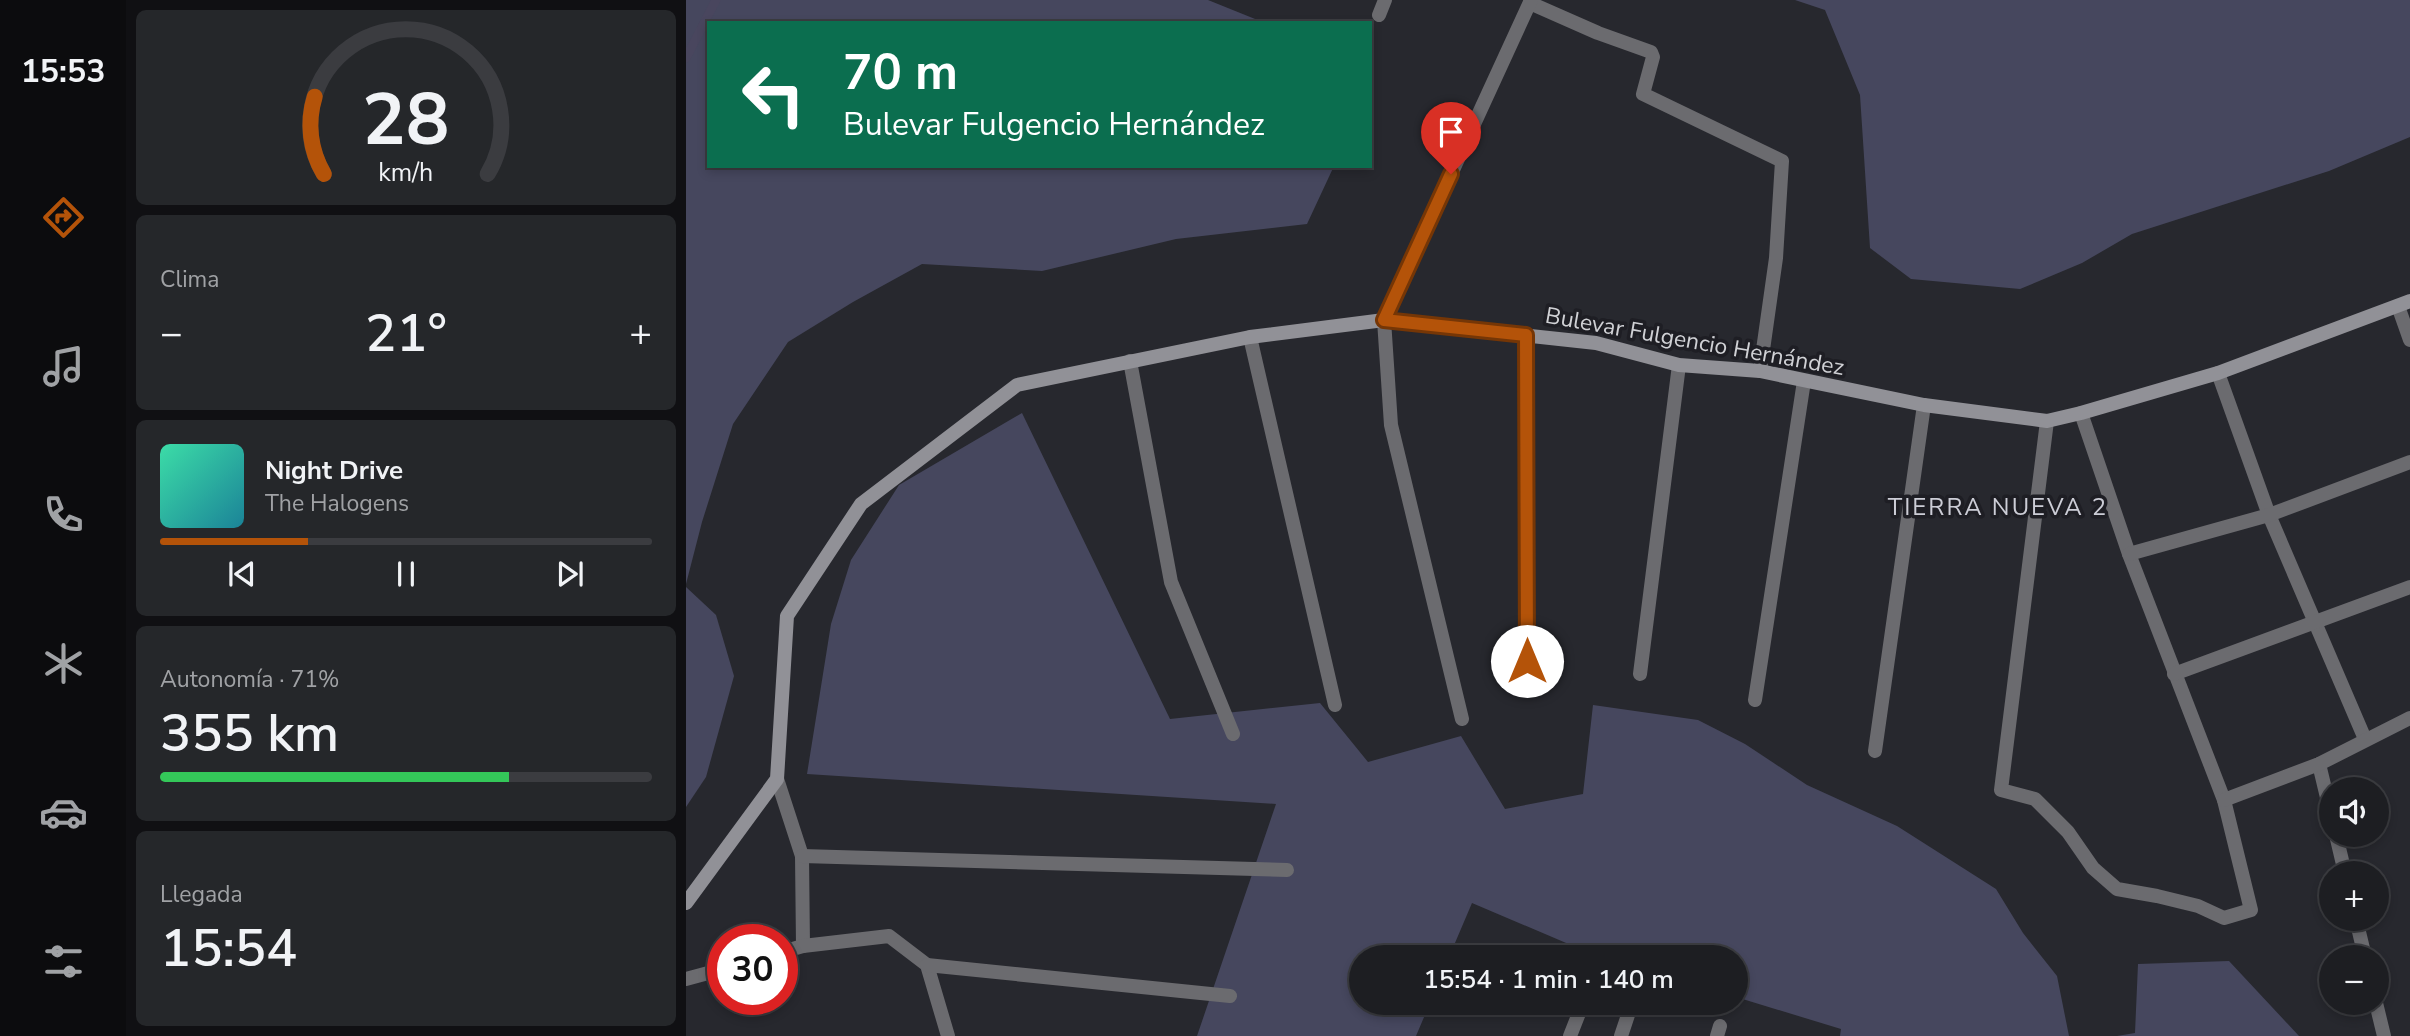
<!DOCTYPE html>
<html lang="es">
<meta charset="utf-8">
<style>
body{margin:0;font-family:"Nunito Sans",sans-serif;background:#25272a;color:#f1f3f6;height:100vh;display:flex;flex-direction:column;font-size:26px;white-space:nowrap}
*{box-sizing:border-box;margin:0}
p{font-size:23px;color:#a0a2a5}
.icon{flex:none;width:38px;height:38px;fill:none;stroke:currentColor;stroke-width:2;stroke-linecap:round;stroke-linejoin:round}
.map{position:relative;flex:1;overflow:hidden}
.panel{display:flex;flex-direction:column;gap:10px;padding:10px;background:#101013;width:560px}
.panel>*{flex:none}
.guide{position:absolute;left:21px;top:21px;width:665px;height:147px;border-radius:0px;box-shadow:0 4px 10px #0003,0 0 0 2px #3b3c40;background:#0b6e4f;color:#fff;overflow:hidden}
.tools{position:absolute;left:1633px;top:777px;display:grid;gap:14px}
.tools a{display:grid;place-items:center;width:70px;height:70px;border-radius:50%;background:#1d1e22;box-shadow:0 4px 10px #0003,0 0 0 2px #3b3c40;font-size:35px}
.speed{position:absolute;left:21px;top:924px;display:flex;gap:14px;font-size:35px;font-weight:700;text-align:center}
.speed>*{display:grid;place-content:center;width:91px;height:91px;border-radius:50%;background:#1d1e22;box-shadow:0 4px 10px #0003,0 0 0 2px #3b3c40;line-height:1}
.speed .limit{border:10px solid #d22;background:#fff;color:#111}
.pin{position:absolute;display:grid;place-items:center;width:60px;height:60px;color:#fff;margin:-72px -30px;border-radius:50% 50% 50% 0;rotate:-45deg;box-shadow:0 0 7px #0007}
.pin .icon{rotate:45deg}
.me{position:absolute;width:77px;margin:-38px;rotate:0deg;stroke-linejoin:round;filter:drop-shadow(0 0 5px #0008)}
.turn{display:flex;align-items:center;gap:24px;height:147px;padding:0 21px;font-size:32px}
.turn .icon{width:91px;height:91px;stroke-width:2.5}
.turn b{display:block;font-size:49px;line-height:60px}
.big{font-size:52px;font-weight:600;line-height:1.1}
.panel .widget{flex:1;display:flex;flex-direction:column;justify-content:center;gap:10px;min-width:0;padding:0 24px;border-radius:10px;background:#25272a}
.panel .dial{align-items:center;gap:0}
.dial svg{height:182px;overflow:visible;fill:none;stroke:#3b3c40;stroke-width:7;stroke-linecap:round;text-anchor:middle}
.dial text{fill:#f1f3f6;stroke:none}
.song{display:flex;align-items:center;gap:21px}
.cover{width:84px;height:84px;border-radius:10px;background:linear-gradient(135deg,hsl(160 70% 55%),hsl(190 70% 35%))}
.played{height:7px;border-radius:4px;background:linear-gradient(90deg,#b45309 30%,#3b3c40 30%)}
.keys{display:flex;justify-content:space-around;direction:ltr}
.heat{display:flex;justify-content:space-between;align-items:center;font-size:38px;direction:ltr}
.charge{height:10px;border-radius:5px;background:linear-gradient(90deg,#34c759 71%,#3b3c40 0)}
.trip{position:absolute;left:663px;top:945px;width:399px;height:70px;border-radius:35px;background:#1d1e22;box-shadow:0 4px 10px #0003,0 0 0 2px #3b3c40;font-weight:600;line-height:70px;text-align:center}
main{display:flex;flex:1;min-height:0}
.dock{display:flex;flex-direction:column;width:126px;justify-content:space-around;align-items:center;background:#0c0c0e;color:#a0a2a5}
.dock .icon{width:49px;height:49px}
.dock .selected{color:#b45309}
.dock b{font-size:32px;color:#f1f3f6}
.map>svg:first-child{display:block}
</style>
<main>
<nav class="dock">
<b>15:53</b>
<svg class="icon selected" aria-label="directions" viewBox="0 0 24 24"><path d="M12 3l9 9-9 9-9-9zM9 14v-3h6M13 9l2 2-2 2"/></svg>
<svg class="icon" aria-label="music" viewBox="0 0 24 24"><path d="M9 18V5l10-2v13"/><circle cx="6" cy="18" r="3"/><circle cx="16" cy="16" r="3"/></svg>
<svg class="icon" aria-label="phone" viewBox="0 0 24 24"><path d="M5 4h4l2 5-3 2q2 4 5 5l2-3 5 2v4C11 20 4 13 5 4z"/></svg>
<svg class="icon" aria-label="climate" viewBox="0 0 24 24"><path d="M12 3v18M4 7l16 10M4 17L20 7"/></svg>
<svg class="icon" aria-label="car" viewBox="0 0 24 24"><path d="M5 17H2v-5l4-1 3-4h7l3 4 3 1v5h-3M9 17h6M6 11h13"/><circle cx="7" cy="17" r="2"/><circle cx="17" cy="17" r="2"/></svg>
<svg class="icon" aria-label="filters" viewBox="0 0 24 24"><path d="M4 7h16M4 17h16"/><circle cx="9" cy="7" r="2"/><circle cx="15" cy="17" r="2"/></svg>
</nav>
<section class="panel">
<div class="widget dial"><svg viewBox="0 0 100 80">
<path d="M14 69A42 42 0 1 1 86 69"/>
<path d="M14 69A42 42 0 0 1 10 35" stroke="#b45309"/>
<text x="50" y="56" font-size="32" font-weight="700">28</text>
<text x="50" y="72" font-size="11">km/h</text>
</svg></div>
<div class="widget"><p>Clima</p>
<div class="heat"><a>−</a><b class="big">21°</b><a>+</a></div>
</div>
<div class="widget">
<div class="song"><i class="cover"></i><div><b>Night Drive</b><p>The Halogens</p></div></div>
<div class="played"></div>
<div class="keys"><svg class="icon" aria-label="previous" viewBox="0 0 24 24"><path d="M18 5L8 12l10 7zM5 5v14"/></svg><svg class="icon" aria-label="pause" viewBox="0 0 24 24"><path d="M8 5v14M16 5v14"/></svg><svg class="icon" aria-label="next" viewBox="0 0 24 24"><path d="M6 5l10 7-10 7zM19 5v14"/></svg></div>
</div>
<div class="widget"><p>Autonomía · 71%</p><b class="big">355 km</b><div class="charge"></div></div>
<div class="widget"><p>Llegada</p><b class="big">15:54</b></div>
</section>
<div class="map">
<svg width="1724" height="1036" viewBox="0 0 1724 1036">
<rect width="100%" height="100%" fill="#27282e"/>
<g fill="#46475e">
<path d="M0,0H522L579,23H23V166H648L621,224L490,239L356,271L236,264L167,302L102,342L47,424L16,522L0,584Z"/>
<path d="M1109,0H1724V137L1643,171L1446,234L1396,263L1334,289L1225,279L1184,248L1174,95L1139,10Z"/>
<path d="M336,413L484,719L634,703L682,762L775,736L819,809L897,794L907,705L1012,720L1059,744L1121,785L1211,826L1310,889L1337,933L1371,976L1383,1036H1154L1155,1029L1050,997V957H1015L983,946L973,957H913L786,903L763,957H676V1003H744L730,1036H511L590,804L121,774L145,624L165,560L213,485Z"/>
<path d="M0,587L30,615L48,676L20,777L0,807Z"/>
<path d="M1543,961L1613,1036H1431L1449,1033L1452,964Z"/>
</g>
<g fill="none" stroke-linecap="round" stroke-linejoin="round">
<path stroke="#49465e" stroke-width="9" d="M0,58L30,0"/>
<g stroke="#6b6b6f" stroke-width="14">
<path d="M844,3L912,33L965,52L967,57L957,94L1096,161L1090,258L1074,371"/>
<path d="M693,15L699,0"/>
<path d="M1712,306L1724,340"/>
<path d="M840,335L841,661"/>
<path d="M564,337L649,705"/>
<path d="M444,361L485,582L547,734"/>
<path d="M1532,373L1583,515L1679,739"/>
<path d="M1361,421L1315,790L1349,799L1382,832L1407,868L1431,889L1471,896L1512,906L1538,918L1565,910L1538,800L1443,554L1395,413"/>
<path d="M1443,554L1583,515L1724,462"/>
<path d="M954,674L993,365"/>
<path d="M1488,674L1724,587"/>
<path d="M1069,700L1118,381"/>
<path d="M776,719L705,425L698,320L845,0"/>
<path d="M1189,751L1238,405"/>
<path d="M1633,764L1645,814"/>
<path d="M91,779L116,856L117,946"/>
<path d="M1538,800L1633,764L1724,718"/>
<path d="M1650,835L1659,873"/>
<path d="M116,856L601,870"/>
<path d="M1670,919L1679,957"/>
<path d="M96,952L117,946L203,936L241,965L262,1036"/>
<path d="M241,965L544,996"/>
<path d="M0,979L37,969"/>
<path d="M1690,1003L1698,1036"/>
<path d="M884,1036L897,1003"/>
<path d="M935,1036L946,1003"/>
<path d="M1031,1036L1034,1026"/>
</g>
<path stroke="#919197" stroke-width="14" d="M0,903L91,779L101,616L175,504L331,385L564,337L698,320L910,343L993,365L1074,371L1238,405L1361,421L1395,413L1532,373L1724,301"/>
</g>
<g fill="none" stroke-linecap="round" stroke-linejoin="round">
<g stroke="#753606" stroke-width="18">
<path id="route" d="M765,174L698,320L840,335L841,661"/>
</g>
<use href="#route" stroke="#b45309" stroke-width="12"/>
</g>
<g text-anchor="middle" stroke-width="7" stroke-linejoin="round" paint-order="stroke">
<g font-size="23" fill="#d0d1d5" stroke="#1e1e24">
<text transform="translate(1009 341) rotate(10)" y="8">Bulevar Fulgencio Hernández</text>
</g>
<g font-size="24" letter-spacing="2" fill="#cccdd6" stroke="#1e1e24">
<text x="1312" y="515">TIERRA NUEVA 2</text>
</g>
</g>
</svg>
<div class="tools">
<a><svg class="icon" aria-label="sound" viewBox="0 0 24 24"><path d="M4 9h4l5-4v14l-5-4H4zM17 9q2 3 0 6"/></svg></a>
<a>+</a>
<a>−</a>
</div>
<div class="speed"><div class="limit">30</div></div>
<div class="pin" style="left:765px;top:174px;background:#d93025"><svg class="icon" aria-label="arrive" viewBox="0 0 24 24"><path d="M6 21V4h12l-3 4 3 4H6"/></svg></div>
<svg class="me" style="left:841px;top:661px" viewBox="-20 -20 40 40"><circle r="19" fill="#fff"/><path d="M0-13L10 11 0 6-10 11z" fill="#b45309"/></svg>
<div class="trip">15:54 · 1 min · 140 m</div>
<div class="guide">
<div class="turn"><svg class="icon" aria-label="left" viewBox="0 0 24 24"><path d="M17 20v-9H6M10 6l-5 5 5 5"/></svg><div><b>70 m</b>Bulevar Fulgencio Hernández</div></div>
</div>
</div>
</main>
